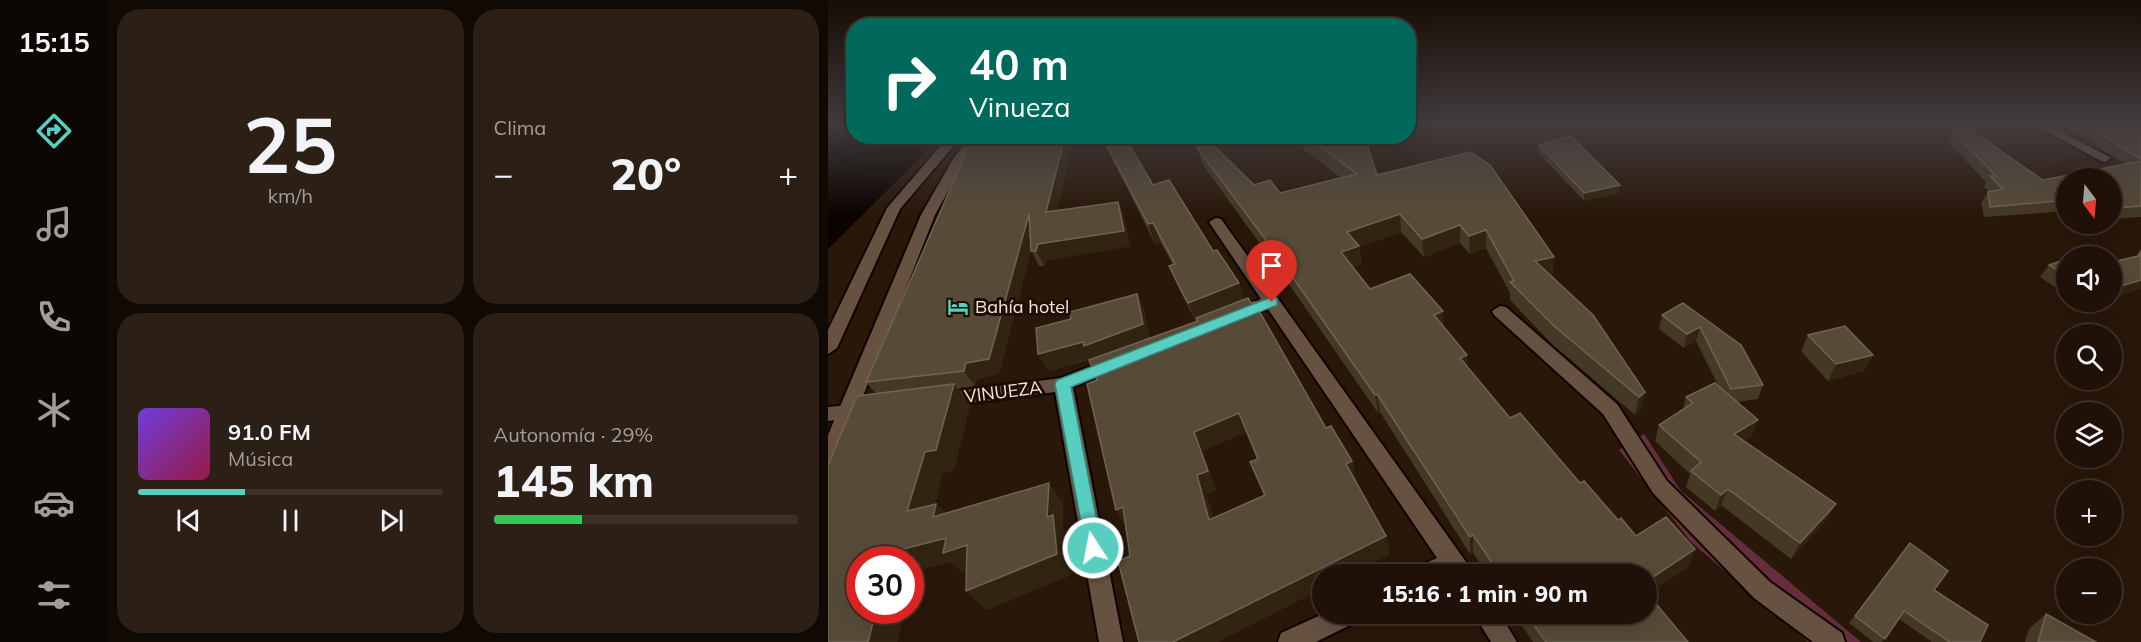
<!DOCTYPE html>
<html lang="es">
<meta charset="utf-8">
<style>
body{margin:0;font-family:Mulish,sans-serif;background:#2c1f15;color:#f1f3f6;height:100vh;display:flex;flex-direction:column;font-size:22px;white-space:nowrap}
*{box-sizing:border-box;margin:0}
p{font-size:20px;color:#a19d9b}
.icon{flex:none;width:33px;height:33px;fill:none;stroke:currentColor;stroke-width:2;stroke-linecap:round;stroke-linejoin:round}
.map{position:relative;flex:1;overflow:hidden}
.details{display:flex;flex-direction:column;gap:9px;padding:9px;background:#110904;width:720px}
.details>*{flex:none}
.hud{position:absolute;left:18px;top:18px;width:570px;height:126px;border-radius:24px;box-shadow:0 6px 24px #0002,0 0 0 2px #3c3128;background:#00695c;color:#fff;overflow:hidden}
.needle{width:39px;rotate:164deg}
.controls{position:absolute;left:1228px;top:168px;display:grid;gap:12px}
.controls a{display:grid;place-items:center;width:66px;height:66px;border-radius:50%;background:#1f1107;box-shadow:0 6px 24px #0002,0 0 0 2px #3c3128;font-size:30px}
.speed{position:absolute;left:18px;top:546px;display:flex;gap:12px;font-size:30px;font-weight:700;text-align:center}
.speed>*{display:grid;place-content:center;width:78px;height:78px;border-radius:50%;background:#1f1107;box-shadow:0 6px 24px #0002,0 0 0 2px #3c3128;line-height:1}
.speed .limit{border:9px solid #d22;background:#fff;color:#111}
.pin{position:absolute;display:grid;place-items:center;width:51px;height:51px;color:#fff;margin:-62px -26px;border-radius:50% 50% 50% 0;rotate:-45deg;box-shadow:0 0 6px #0007}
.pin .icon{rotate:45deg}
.me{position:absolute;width:66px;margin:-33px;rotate:349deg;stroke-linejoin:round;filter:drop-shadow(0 0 4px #0008)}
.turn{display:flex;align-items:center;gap:21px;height:126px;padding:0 24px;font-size:27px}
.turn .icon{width:78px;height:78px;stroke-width:2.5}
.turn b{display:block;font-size:42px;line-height:51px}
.big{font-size:45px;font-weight:800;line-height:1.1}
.details .tile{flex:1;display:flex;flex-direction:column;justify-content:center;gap:9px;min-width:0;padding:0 21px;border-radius:24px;background:#2c1f15}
.details .dial{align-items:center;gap:0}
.dial b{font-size:78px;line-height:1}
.song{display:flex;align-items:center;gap:18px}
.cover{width:72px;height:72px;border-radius:9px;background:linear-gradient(135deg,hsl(260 70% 55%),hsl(340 70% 35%))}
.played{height:6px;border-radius:3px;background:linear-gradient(90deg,#58cec0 35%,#3c3128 35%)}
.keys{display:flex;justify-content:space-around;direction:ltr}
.heat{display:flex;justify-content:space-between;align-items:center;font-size:33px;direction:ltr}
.charge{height:9px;border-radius:4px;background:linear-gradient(90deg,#34c759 29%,#3c3128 0)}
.details .tiles{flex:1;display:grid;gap:9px;grid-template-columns:repeat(2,1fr)}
.trip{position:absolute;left:484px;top:564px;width:345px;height:60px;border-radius:30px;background:#1f1107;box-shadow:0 6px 24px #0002,0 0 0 2px #3c3128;font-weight:800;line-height:60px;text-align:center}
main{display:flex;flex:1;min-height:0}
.dock{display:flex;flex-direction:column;width:108px;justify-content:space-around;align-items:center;background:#0c0703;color:#a19d9b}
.dock .icon{width:42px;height:42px}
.dock .active{color:#58cec0}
.dock b{font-size:27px;color:#f1f3f6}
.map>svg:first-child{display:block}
</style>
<main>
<nav class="dock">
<b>15:15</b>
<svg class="icon active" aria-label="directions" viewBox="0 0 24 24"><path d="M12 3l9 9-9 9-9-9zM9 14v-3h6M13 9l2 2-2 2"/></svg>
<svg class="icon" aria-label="music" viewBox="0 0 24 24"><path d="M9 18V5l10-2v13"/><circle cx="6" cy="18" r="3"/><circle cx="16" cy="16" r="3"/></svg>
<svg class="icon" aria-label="phone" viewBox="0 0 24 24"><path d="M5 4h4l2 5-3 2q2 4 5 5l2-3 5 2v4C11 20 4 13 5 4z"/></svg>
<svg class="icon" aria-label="climate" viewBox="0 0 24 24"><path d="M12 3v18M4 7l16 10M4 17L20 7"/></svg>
<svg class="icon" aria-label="car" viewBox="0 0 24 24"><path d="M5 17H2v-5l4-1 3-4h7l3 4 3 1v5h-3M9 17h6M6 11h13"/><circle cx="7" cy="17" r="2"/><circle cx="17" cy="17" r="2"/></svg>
<svg class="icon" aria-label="filters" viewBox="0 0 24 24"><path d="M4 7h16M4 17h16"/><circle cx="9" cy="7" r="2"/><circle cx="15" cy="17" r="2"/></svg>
</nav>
<section class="details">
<div class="tiles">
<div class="tile dial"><b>25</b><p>km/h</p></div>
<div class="tile"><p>Clima</p>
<div class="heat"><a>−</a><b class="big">20°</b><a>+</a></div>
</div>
<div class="tile">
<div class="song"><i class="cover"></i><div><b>91.0 FM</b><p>Música</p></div></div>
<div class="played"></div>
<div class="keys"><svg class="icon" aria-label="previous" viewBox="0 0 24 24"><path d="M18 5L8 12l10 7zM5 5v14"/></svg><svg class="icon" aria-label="pause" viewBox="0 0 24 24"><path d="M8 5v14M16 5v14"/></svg><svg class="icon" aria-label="next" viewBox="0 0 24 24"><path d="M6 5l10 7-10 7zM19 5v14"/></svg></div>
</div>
<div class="tile"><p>Autonomía · 29%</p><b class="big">145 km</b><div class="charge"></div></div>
</div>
</section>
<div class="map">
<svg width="1313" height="642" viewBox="0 0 1313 642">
<rect width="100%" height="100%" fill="#291709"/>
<path fill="#662e3c" d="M816,434L853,491L1033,642H980L863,542L791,450Z"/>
<path fill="#0a0300" d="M0,125H25L26,136L113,137L0,249Z"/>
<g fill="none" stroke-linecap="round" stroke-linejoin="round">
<g stroke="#100300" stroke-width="4">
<g id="minor">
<path d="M1207,125H1221L1283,158L1277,162L1273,161Z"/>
<path d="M388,218L393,219L641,566L644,574H588L591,566L609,558L440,309L409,321L403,319L401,315L403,311L433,299L381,222Z"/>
<path d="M672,306L678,307L789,404L839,481L942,582L1014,633L1017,642H985L926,598L825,493L775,414L666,315L664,311Z"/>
<path d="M284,358L290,359L293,364L290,369L245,387L295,642H271L227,392L114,407L107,405L105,400L107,395L114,393L233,378Z"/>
<path d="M32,404L39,406L41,411L39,416L0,421V407Z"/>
<path d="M495,614H532L528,622L488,642H450L453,633Z"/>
<path d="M646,614H672L689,642H663Z"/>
</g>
</g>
<g stroke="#100300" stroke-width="4">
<g id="secondary">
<path d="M121,136H134L72,209L9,348L0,354V330L59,208Z"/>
<path d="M142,136H155L137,160L107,215L10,459L7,465L0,467V435L93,215L125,159Z"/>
</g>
</g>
<use href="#minor" fill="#675242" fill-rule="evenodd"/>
<use href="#secondary" fill="#675242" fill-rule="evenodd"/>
</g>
<g fill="#443925" fill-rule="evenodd">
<path d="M1233,125H1313V217L1284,219V178H1239V211L1156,217L1153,203L1160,192H1161L1156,186L1158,182L1120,142L1125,132L1215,180L1297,164L1251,134Z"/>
<path d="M207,136H240L244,146L229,210L290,202L296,217L302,246L218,260L217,266H211L203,250L171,374L149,379L147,386L130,389L142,405L126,470L115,473L107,504H108L117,513L221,483L235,503V528L240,536L245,574L158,610L138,591V572L135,573L123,562L86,571L82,587V560H32V610H77L69,642H0V465L29,396L48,394L38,382L141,146Z"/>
<path d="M459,136H512L549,175L642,152L725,275H723L817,392L812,411L807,415L724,344L682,300V293L658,248L642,254L632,243L596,257L573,232L531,247L534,264L525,267L542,289L616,327L640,367L682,418L752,483L790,520L808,536L867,549L860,567L819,594L860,642H705L686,614H819V574H660L645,553L642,554L552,412L550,413L456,277L375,165L369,148L426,185L452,193L513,178Z"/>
<path d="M278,144L325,185L385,251L411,283L416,300L498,428L524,461L528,480L527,481L558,536L562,554L389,642H311L302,556L297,524L288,510L269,380L263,359L220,371L243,319L309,294L316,310L322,338L368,322L349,285L341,266L345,265L333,243L327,244L286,162ZM418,432L429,459L422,462L436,496L385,518L378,494L388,490L374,451Z"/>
<path d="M711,145L791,193L756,201L710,152Z"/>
<path d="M1239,259V295L1212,277L1221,265Z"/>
<path d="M1248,302H1275L1257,307Z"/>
<path d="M855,303L935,385L930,399L908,402L930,420L923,437L916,441L1008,504L998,520L963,559L893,505L887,511L858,487L862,474L827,441L831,425L855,410L858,397L890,385L868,341L856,348L831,329L834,315Z"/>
<path d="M980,335L1045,355L1036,371L1000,381L973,351Z"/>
<path d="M1082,543L1106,590L1152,642H1104L1071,619L1054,642H1045L1021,623Z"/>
<path d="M1218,614L1268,642H1197L1201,629Z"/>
</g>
<g fill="#312411">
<path d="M237,136H240L244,146L226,227L218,212Z"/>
<path d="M792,185L791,193L756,201V193Z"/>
<path d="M290,202L296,217L302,246L218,260L217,266L208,251L210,244Z"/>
<path d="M201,214L208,229L171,374L149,379L147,386L136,371L138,363Z"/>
<path d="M572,214L573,232L531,247L534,264L516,270L513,252L519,232Z"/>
<path d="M325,223L333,243L327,244L320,224Z"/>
<path d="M632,225V243L596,257L594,239Z"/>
<path d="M658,230V248L642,254L641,236Z"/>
<path d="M726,257L725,275L706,279L707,261Z"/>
<path d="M1313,280V289L1284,298V289Z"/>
<path d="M411,283L417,303L368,322L360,303Z"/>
<path d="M309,294L316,310L323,340L265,363L263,358L220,371L210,354Z"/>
<path d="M1261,302H1275L1257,307Z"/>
<path d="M615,311L616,330L606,315Z"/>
<path d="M872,327L868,341L856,348L859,334Z"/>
<path d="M639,355L640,373L632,358Z"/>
<path d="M1045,355L1036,371L1000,381L1008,364Z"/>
<path d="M126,384L142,405L126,470L115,473L100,531L79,511L97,452Z"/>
<path d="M817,392L812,411L807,415L811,397Z"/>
<path d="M549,394L552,412L550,413L547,395Z"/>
<path d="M411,413L418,432L374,451L388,490L378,494L390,538L381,520L369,475L366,432Z"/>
<path d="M930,420L923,437L900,450L906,434Z"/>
<path d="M524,461L528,480L522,483L518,464Z"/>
<path d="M221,483L235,503V528L240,536L245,574L158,610L138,591L219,517Z"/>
<path d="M900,489L893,505L887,511L893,495Z"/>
<path d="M108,504L127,524L105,517Z"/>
<path d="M1008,504L998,520L963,559L972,543Z"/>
<path d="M295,507L300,528L288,510Z"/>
<path d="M645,535V553L642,554V537Z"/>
<path d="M558,536L562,554L521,574H495V588L389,642H345Z"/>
<path d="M118,538L139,545L158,565L135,573L123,562L86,571L82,587V560H62L64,552Z"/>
<path d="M867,549L860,567L819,594V581Z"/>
<path d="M48,610H77L69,642H40Z"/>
</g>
<g fill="#574b38" stroke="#6f6452" stroke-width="1.5" fill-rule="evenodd">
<path d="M1132,125H1135L1215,180L1313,161V206L1291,208L1284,203V178H1239V200L1162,207L1160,192L1175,189L1162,176H1168L1125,132Z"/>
<path d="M1258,125H1313H1311L1313,126V159Z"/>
<path d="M207,136H237L218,212L290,202L296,231L210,244L208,251H203L201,214L161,359L138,363L136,371L38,382L141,146Z"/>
<path d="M292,136H296L325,185L341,180L385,251L389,250L411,283L360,303L341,266L347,264L325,223L320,224L278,144Z"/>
<path d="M478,136H512L521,146L537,138L549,175L642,152L662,165L726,257L707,261L765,315L817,392L811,397L726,326L682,282L686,281L658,230L641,236L632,225L594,239L572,214L519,232L531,246L513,252L542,289L582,274L615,311L606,315L639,355L632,358L682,418L692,413L752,483L756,481L790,520L793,518L808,536L838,517L867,549L819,581V574H672L645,535L642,537L549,394L547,395L452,259L369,148L380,140L426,185L442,180L452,193L529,174Z"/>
<path d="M743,136L792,185L756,193L711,145Z"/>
<path d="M1313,251V280L1284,289V262L1310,256Z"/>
<path d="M1239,259V276L1221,265Z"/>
<path d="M309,294L315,324L256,346L255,342L210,354L208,328L243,319L242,312Z"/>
<path d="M420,298L423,303L426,302L498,428L503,426L524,461L518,464L558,536L345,642H311L290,561L302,556L295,507L288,510L259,384L269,380L261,360L370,321L368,318ZM411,413L430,459L422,462L437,495L381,520L369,475L380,471L366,432Z"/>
<path d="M855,303L913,345L935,385L903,389L872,327L859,334L834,315Z"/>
<path d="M1017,326L1045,355L1008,364L980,335Z"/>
<path d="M887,383L930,420L906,434L1008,504L972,543L900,489L893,495L863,471L873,462L831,425L865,403L858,397Z"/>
<path d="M126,384L108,450L97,452L79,511L108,504L105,517L221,483L219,517L225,515L229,554L138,591L139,545L115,553L118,538L64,552L62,560H32V610H48L40,642H0V465L29,396Z"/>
<path d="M1082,543L1120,571L1106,590L1160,625L1152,642H1122L1076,611L1057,639L1027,616Z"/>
<path d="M819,593L860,642H718L698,614H819Z"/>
<path d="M1218,614L1268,642H1210Z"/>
</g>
<linearGradient id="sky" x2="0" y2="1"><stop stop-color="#170d05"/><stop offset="0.58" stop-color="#433c3e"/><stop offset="1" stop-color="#433c3e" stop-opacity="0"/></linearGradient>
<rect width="1313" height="214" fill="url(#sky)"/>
<path fill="#58cec0" stroke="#39867d" stroke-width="1.5" d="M444,297L449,298V305L243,387L274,548L272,554L265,556L259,554L227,384L229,380Z"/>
<defs>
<g id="hotel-bare" transform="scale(1.62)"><path d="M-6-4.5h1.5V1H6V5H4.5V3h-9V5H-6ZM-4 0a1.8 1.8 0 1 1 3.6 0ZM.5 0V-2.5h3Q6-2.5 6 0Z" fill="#58cec0" stroke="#1f0d02" stroke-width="2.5" paint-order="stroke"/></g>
</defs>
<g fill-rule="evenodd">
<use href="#hotel-bare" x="130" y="307"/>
</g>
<g text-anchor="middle" stroke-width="6" stroke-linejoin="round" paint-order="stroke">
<g font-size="18" fill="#f2e5dc" stroke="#1f0d02" text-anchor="start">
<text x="147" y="313">Bahía hotel</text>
</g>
<g font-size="18" fill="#f2e5dc" stroke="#1f0d02">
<text transform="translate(175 392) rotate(-7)" y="6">VINUEZA</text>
</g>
</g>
</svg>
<div class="controls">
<a><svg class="needle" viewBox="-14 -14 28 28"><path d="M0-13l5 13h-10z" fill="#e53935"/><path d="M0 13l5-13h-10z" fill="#a19d9b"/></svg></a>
<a><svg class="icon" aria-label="sound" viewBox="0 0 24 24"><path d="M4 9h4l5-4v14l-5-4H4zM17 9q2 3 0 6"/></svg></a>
<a><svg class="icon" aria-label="search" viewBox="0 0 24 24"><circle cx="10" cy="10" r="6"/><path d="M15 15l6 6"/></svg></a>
<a><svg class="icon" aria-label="layers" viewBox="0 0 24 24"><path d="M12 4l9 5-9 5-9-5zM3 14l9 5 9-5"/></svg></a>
<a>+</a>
<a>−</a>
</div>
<div class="speed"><div class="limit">30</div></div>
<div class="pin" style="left:444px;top:302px;background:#d93025"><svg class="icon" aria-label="arrive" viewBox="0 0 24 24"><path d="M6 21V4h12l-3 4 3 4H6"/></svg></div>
<svg class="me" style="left:265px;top:548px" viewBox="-20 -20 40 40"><circle r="17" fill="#58cec0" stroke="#fff" stroke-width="3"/><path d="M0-11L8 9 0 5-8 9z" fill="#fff"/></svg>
<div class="trip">15:16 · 1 min · 90 m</div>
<div class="hud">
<div class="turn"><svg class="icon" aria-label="right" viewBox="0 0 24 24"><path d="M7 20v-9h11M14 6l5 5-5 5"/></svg><div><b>40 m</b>Vinueza</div></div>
</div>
</div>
</main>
